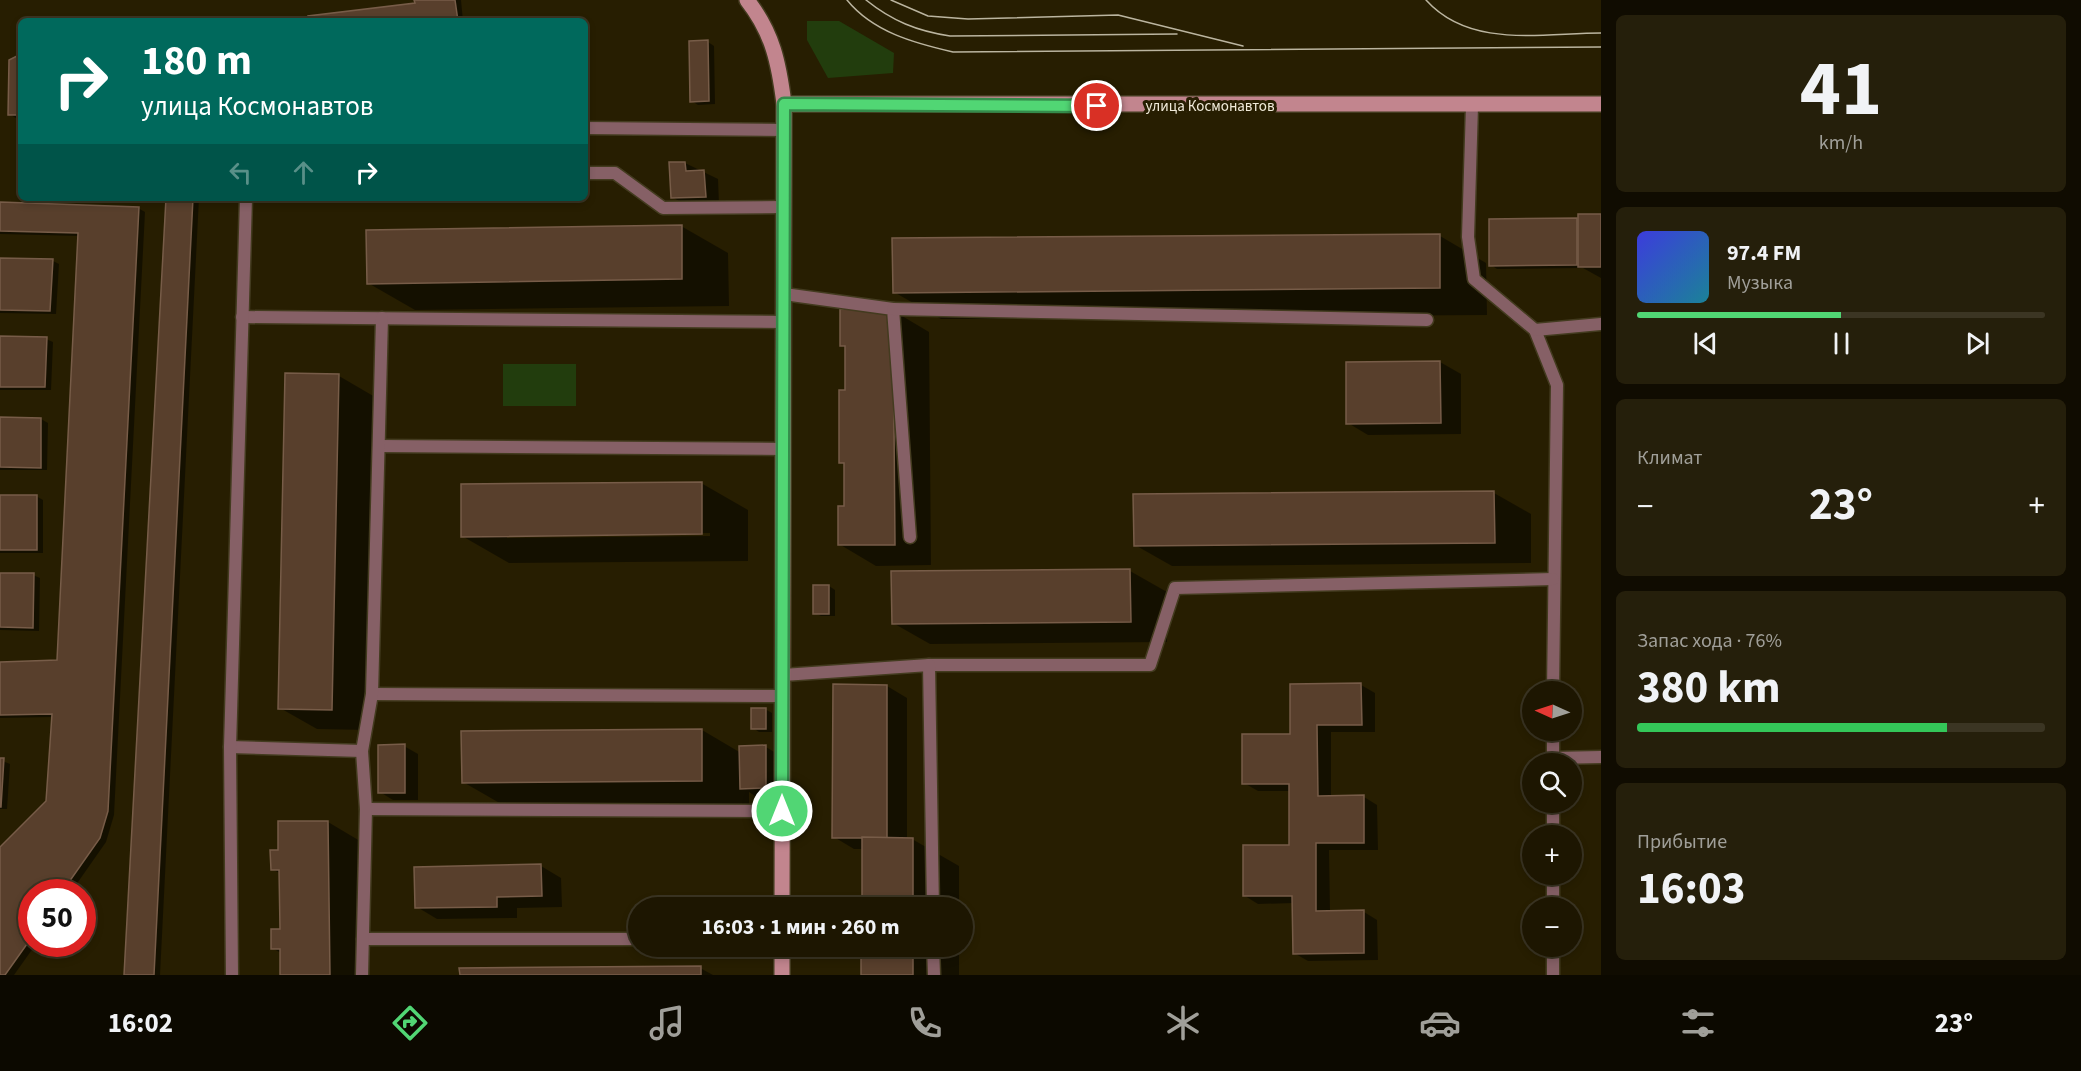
<!DOCTYPE html>
<html lang="ru">
<meta charset="utf-8">
<style>
body{margin:0;font-family:"Source Sans 3",sans-serif;background:#251f0b;color:#f1f3f6;height:100vh;display:flex;flex-direction:column;font-size:22px;white-space:nowrap}
*{box-sizing:border-box;margin:0}
p{font-size:20px;color:#a09f99}
.icon{flex:none;width:33px;height:33px;fill:none;stroke:currentColor;stroke-width:2;stroke-linecap:round;stroke-linejoin:round}
.map{position:relative;flex:1;overflow:hidden}
.drawer{display:flex;flex-direction:column;gap:15px;padding:15px;background:#100c01;width:480px}
.drawer>*{flex:none}
.guide{position:absolute;left:18px;top:18px;width:570px;height:183px;border-radius:9px;box-shadow:0 3px 9px #0003,0 0 0 2px #3b3523;background:#00695c;color:#fff;overflow:hidden}
.needle{width:39px;rotate:273deg}
.tools{position:absolute;left:1522px;top:681px;display:grid;gap:12px}
.tools a{display:grid;place-items:center;width:60px;height:60px;border-radius:50%;background:#1d1601;box-shadow:0 3px 9px #0003,0 0 0 2px #3b3523;font-size:30px}
.speed{position:absolute;left:18px;top:879px;display:flex;gap:12px;font-size:30px;font-weight:700;text-align:center}
.speed>*{display:grid;place-content:center;width:78px;height:78px;border-radius:50%;background:#1d1601;box-shadow:0 3px 9px #0003,0 0 0 2px #3b3523;line-height:1}
.speed .limit{border:9px solid #d22;background:#fff;color:#111}
.pin{position:absolute;display:grid;place-items:center;width:51px;height:51px;color:#fff;margin:-26px;border:3px solid #fff;border-radius:50%;box-shadow:0 2px 6px #0007}
.me{position:absolute;width:66px;margin:-33px;rotate:0deg;stroke-linejoin:round;filter:drop-shadow(0 0 4px #0008)}
.turn{display:flex;align-items:center;gap:21px;height:126px;padding:0 24px;font-size:27px}
.turn .icon{width:78px;height:78px;stroke-width:2.5}
.turn b{display:block;font-size:42px;line-height:51px}
.lanes{display:flex;align-items:center;height:57px;padding:0 24px;background:#0003;justify-content:center;gap:30px;direction:ltr}
.lanes .off{opacity:.35}
.big{font-size:45px;font-weight:700;line-height:1.1}
.drawer .card{flex:1;display:flex;flex-direction:column;justify-content:center;gap:9px;min-width:0;padding:0 21px;border-radius:9px;background:#251f0b}
.drawer .dial{align-items:center;gap:0}
.dial b{font-size:78px;line-height:1}
.song{display:flex;align-items:center;gap:18px}
.cover{width:72px;height:72px;border-radius:9px;background:linear-gradient(135deg,hsl(240 70% 55%),hsl(190 70% 35%))}
.played{height:6px;border-radius:3px;background:linear-gradient(90deg,#51d674 50%,#3b3523 50%)}
.keys{display:flex;justify-content:space-around;direction:ltr}
.heat{display:flex;justify-content:space-between;align-items:center;font-size:33px;direction:ltr}
.charge{height:9px;border-radius:4px;background:linear-gradient(90deg,#34c759 76%,#3b3523 0)}
.trip{position:absolute;left:628px;top:897px;width:345px;height:60px;border-radius:30px;background:#1d1601;box-shadow:0 3px 9px #0003,0 0 0 2px #3b3523;font-weight:700;line-height:60px;text-align:center}
.dock{display:flex;height:96px;justify-content:space-around;align-items:center;background:#0c0900;color:#a09f99}
.dock .icon{width:42px;height:42px}
.dock .current{color:#51d674}
.dock b{font-size:27px;color:#f1f3f6}
main{display:flex;flex:1;min-height:0}
.map>svg:first-child{display:block}
</style>
<main>
<div class="map">
<svg width="1601" height="975" viewBox="0 0 1601 975">
<rect width="100%" height="100%" fill="#271e01"/>
<g fill="#223d0d">
<path d="M807,21H839L894,53L893,73L828,78L807,40Z"/>
<rect x="503" y="364" width="73" height="42"/>
</g>
<g fill="#0007" fill-rule="evenodd">
<path d="M416,0H461L463,21H311L416,5Z"/>
<path d="M708,42L714,46L715,104L698,105L692,101Z"/>
<path d="M21,55V121L9,114Z"/>
<path d="M685,163L718,179L719,204L686,205L672,197L671,164Z"/>
<path d="M167,198H199L160,975H126Z"/>
<path d="M0,204L138,208L145,212L114,815L106,842L71,892H32V944H36L14,975H0V849L48,801L53,717L0,718V663L58,662L79,236L0,234Z"/>
<path d="M1601,215V278L1583,268L1497,269L1491,265L1576,220L1580,222Z"/>
<path d="M681,226L728,253L729,306L415,310L368,283Z"/>
<path d="M1440,236L1486,263L1487,315L941,319L894,292Z"/>
<path d="M0,260L53,261L59,264L56,314L0,313Z"/>
<path d="M892,310L929,332L931,565L876,566L839,544L846,507L845,465L841,462L846,391V348L842,346Z"/>
<path d="M0,338L46,339L53,342L51,390H0Z"/>
<path d="M1440,362L1461,374V434L1368,435L1348,423L1347,363Z"/>
<path d="M339,376L375,397L368,730L317,729L280,708Z"/>
<path d="M0,419H41L48,423L47,470H0Z"/>
<path d="M701,483L748,510V561L509,563L462,536ZM710,533V536L507,538V535Z"/>
<path d="M1494,493L1531,514V563L1172,566L1135,545Z"/>
<path d="M0,496H36L43,500V553H0Z"/>
<path d="M1130,571L1167,592V642L930,644L893,623Z"/>
<path d="M0,574L33,575L40,578L39,631L0,630Z"/>
<path d="M829,586L835,590V616H821L814,613Z"/>
<path d="M1361,685L1375,693V732H1331V797H1364L1377,805L1378,850H1329L1330,912H1364L1377,920L1378,960L1308,961L1294,953V903L1258,904L1245,896L1291,847L1290,791H1258L1244,783L1292,735Z"/>
<path d="M887,686L907,698V839H912L959,866V908H863V849H854L834,837Z"/>
<path d="M765,709L772,713V732H759L753,728Z"/>
<path d="M702,730L741,753L766,747L779,755L780,795L755,796L749,792V807L510,809L463,782Z"/>
<path d="M404,746L418,754V800H393L380,792Z"/>
<path d="M0,760L10,764L7,809H0Z"/>
<path d="M328,822L365,844L366,975H282L281,953L272,948L281,930V874L272,869L280,851Z"/>
<path d="M541,866L561,878L562,907L517,908V918L437,919L417,907Z"/>
<rect x="863" y="946" width="96" height="29"/>
<path d="M700,968L713,975H461Z"/>
</g>
<g fill="#583f2c" stroke="#775c48" stroke-width="1.5">
<path d="M414,0H455L458,21H309L308,16L415,3Z"/>
<path d="M708,40L709,101L690,102L689,41Z"/>
<path d="M21,54V115H8L9,60Z"/>
<path d="M669,162H685L686,171L704,170L706,197L671,198Z"/>
<path d="M166,198H193L154,975H124Z"/>
<path d="M0,202L139,207L108,811L100,838L62,892H32V937L5,975H0V847L46,801L52,714L0,715V662L57,660L78,233L0,231Z"/>
<rect x="1578" y="214" width="23" height="53"/>
<path d="M1577,218V265L1489,266V219Z"/>
<path d="M682,225V279L367,284L366,230Z"/>
<path d="M1440,234V288L893,293L892,238Z"/>
<path d="M0,258L53,259L50,311L0,310Z"/>
<path d="M840,309H893L895,545H838V506H844V463H839V390H845V346H840Z"/>
<path d="M0,336L47,337L45,387H0Z"/>
<path d="M1440,361L1441,423L1346,424V362Z"/>
<path d="M285,373L339,374L332,710L278,709Z"/>
<path d="M0,417L41,418V468L0,467Z"/>
<path d="M702,482V534L461,537V484Z"/>
<path d="M1494,491L1495,543L1134,546L1133,494Z"/>
<rect x="0" y="495" width="37" height="55"/>
<path d="M1130,569L1131,622L892,624L891,571Z"/>
<path d="M0,573H34L33,628L0,627Z"/>
<rect x="813" y="585" width="16" height="29"/>
<path d="M1361,683L1362,725H1317L1318,796L1364,795V843H1316V911L1364,910V953L1293,954L1292,896H1243V845H1289V784H1242V734H1290V684Z"/>
<path d="M833,684L887,685V838H832Z"/>
<rect x="751" y="708" width="15" height="21"/>
<path d="M702,729V781L462,783L461,731Z"/>
<path d="M405,744V793H378V745Z"/>
<path d="M766,745V788L740,789L739,746Z"/>
<path d="M0,758H4L1,807H0Z"/>
<path d="M278,821H328L330,975H280V949H271V929H280L279,870H271L270,850H278Z"/>
<path d="M862,837L913,838V908H862Z"/>
<path d="M541,864L542,896L497,897V907L415,908L414,867Z"/>
<rect x="861" y="946" width="52" height="29"/>
<path d="M701,966V975H460L459,968Z"/>
</g>
<g fill="none" stroke-linecap="round" stroke-linejoin="round">
<g stroke="#433b1f" stroke-width="15">
<g id="service">
<path d="M1472,106L1468,237L1474,279L1535,330L1557,385L1553,692"/>
<path d="M585,128L784,130"/>
<path d="M585,173H615L663,208L783,207"/>
<path d="M784,294L893,309L910,537"/>
<path d="M893,309L1427,320"/>
<path d="M242,317L784,322"/>
<path d="M1535,330L1601,324"/>
<path d="M380,446L784,449"/>
<path d="M929,665H1150L1175,588L1553,579"/>
<path d="M783,675L929,665L933,908"/>
<path d="M372,694L783,696"/>
<path d="M1553,730V764"/>
<path d="M230,747L362,751"/>
<path d="M1553,758L1601,757"/>
<path d="M1553,802V836"/>
<path d="M366,809L782,811"/>
<path d="M1553,874V908"/>
<path d="M363,939H639"/>
<path d="M933,946L934,975"/>
<path d="M1553,946V975"/>
<path d="M232,975L230,747L246,198"/>
<path d="M362,975L366,809L362,751L372,694L382,318"/>
</g>
</g>
<g stroke="#433b1f" stroke-width="18">
<g id="secondary">
<path d="M747,0C773,33 779,64 784,104L782,908"/>
<path d="M784,104H1601"/>
<path d="M782,975V946"/>
</g>
</g>
<use href="#service" stroke="#866066" stroke-width="12"/>
<use href="#secondary" stroke="#c2858e" stroke-width="15"/>
<g stroke="#bbb5a0" stroke-width="1.5">
<path d="M847,0C873,32 914,43 953,52L1601,47"/>
<path d="M866,0C892,21 917,31 950,36L1177,34"/>
<path d="M891,0L928,16L968,19L1118,15L1243,46"/>
<path d="M1426,0C1470,49 1542,33 1601,33"/>
</g>
</g>
<g fill="none" stroke-linecap="round" stroke-linejoin="round">
<g stroke="#358b4b" stroke-width="15">
<path id="route" d="M782,811L784,104L1097,106"/>
</g>
<use href="#route" stroke="#51d674" stroke-width="10"/>
</g>
<g text-anchor="middle" stroke-width="6" stroke-linejoin="round" paint-order="stroke">
<g font-size="15" fill="#f1ebda" stroke="#271e01">
<text x="1210" y="111">улица Космонавтов</text>
</g>
</g>
</svg>
<div class="tools">
<a><svg class="needle" viewBox="-14 -14 28 28"><path d="M0-13l5 13h-10z" fill="#e53935"/><path d="M0 13l5-13h-10z" fill="#a09f99"/></svg></a>
<a><svg class="icon" aria-label="search" viewBox="0 0 24 24"><circle cx="10" cy="10" r="6"/><path d="M15 15l6 6"/></svg></a>
<a>+</a>
<a>−</a>
</div>
<div class="speed"><div class="limit">50</div></div>
<div class="pin" style="left:1097px;top:106px;background:#d93025"><svg class="icon" aria-label="arrive" viewBox="0 0 24 24"><path d="M6 21V4h12l-3 4 3 4H6"/></svg></div>
<svg class="me" style="left:782px;top:811px" viewBox="-20 -20 40 40"><circle r="17" fill="#51d674" stroke="#fff" stroke-width="3"/><path d="M0-11L8 9 0 5-8 9z" fill="#fff"/></svg>
<div class="trip">16:03 · 1 мин · 260 m</div>
<div class="guide">
<div class="turn"><svg class="icon" aria-label="right" viewBox="0 0 24 24"><path d="M7 20v-9h11M14 6l5 5-5 5"/></svg><div><b>180 m</b>улица Космонавтов</div></div>
<div class="lanes"><svg class="icon off" aria-label="left" viewBox="0 0 24 24"><path d="M17 20v-9H6M10 6l-5 5 5 5"/></svg><svg class="icon off" aria-label="ahead" viewBox="0 0 24 24"><path d="M12 20V5M6 11l6-6 6 6"/></svg><svg class="icon" aria-label="right" viewBox="0 0 24 24"><path d="M7 20v-9h11M14 6l5 5-5 5"/></svg></div>
</div>
</div>
<section class="drawer">
<div class="card dial"><b>41</b><p>km/h</p></div>
<div class="card">
<div class="song"><i class="cover"></i><div><b>97.4 FM</b><p>Музыка</p></div></div>
<div class="played"></div>
<div class="keys"><svg class="icon" aria-label="previous" viewBox="0 0 24 24"><path d="M18 5L8 12l10 7zM5 5v14"/></svg><svg class="icon" aria-label="pause" viewBox="0 0 24 24"><path d="M8 5v14M16 5v14"/></svg><svg class="icon" aria-label="next" viewBox="0 0 24 24"><path d="M6 5l10 7-10 7zM19 5v14"/></svg></div>
</div>
<div class="card"><p>Климат</p>
<div class="heat"><a>−</a><b class="big">23°</b><a>+</a></div>
</div>
<div class="card"><p>Запас хода · 76%</p><b class="big">380 km</b><div class="charge"></div></div>
<div class="card"><p>Прибытие</p><b class="big">16:03</b></div>
</section>
</main>
<nav class="dock">
<b>16:02</b>
<svg class="icon current" aria-label="directions" viewBox="0 0 24 24"><path d="M12 3l9 9-9 9-9-9zM9 14v-3h6M13 9l2 2-2 2"/></svg>
<svg class="icon" aria-label="music" viewBox="0 0 24 24"><path d="M9 18V5l10-2v13"/><circle cx="6" cy="18" r="3"/><circle cx="16" cy="16" r="3"/></svg>
<svg class="icon" aria-label="phone" viewBox="0 0 24 24"><path d="M5 4h4l2 5-3 2q2 4 5 5l2-3 5 2v4C11 20 4 13 5 4z"/></svg>
<svg class="icon" aria-label="climate" viewBox="0 0 24 24"><path d="M12 3v18M4 7l16 10M4 17L20 7"/></svg>
<svg class="icon" aria-label="car" viewBox="0 0 24 24"><path d="M5 17H2v-5l4-1 3-4h7l3 4 3 1v5h-3M9 17h6M6 11h13"/><circle cx="7" cy="17" r="2"/><circle cx="17" cy="17" r="2"/></svg>
<svg class="icon" aria-label="filters" viewBox="0 0 24 24"><path d="M4 7h16M4 17h16"/><circle cx="9" cy="7" r="2"/><circle cx="15" cy="17" r="2"/></svg>
<b>23°</b>
</nav>
